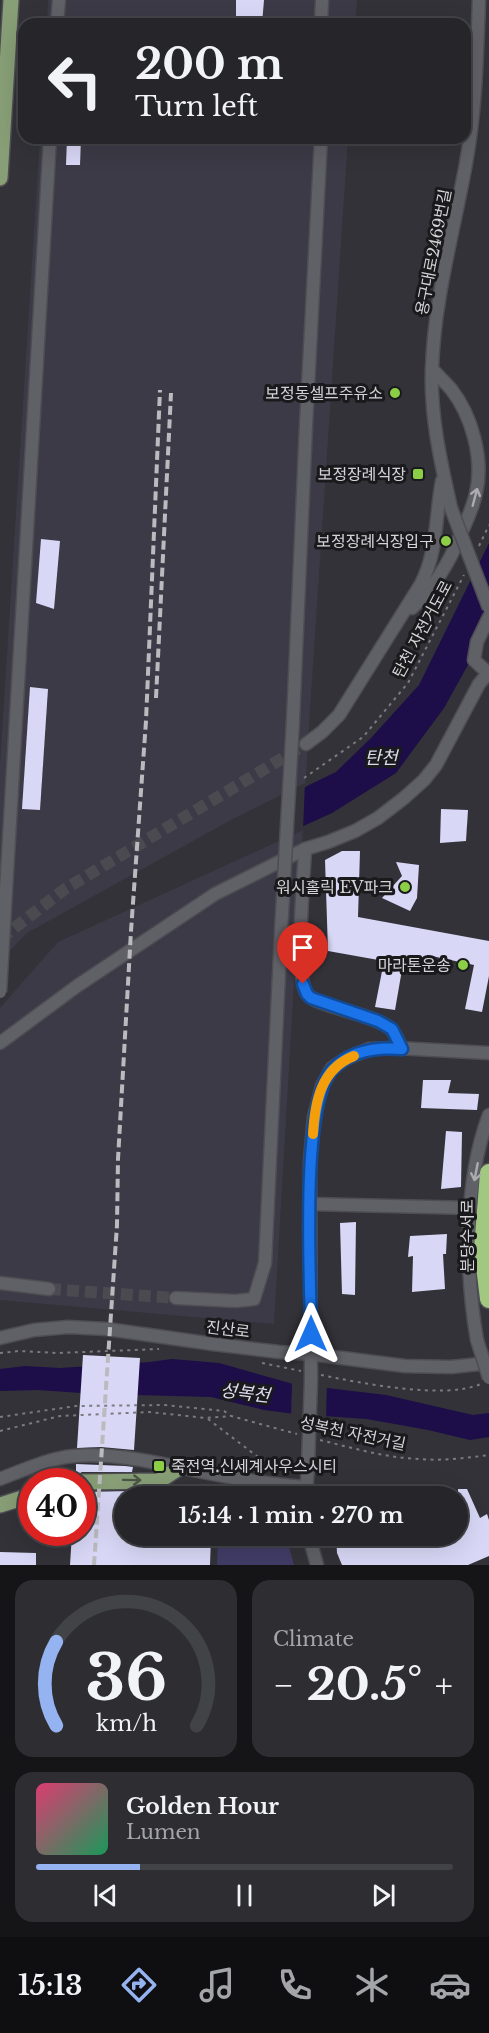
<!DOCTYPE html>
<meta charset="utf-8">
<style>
body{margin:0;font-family:"Libre Baskerville","Noto Sans KR",serif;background:#2e2e32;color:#f1f3f6;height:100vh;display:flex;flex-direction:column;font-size:22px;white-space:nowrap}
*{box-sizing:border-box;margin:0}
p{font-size:20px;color:#a4a5a8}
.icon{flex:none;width:33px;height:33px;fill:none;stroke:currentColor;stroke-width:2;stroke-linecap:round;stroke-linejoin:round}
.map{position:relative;height:1565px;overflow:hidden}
.panel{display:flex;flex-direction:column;gap:15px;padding:15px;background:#151517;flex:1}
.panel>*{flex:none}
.banner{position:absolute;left:18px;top:18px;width:453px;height:126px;border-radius:18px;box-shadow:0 6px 24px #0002,0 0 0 2px #424347;background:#26262a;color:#f1f3f6;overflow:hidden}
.speed{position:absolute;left:18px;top:1468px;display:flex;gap:12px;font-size:30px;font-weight:700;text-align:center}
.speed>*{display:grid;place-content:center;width:78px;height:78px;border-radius:50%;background:#26262a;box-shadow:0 6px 24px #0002,0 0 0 2px #424347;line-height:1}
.speed .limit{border:9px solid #d22;background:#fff;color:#111}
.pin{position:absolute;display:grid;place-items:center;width:51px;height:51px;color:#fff;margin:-62px -26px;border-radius:50% 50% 50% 0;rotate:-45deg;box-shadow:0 0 6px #0007}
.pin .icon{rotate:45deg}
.me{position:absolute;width:66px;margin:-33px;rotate:0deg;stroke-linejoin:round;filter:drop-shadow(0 0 4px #0008)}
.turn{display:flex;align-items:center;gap:21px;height:126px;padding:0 18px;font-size:27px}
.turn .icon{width:78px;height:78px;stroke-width:2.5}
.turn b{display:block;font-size:42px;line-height:51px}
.big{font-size:45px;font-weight:800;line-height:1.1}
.panel .tile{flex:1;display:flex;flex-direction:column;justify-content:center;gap:9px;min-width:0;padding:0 21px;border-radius:18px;background:#2e2e32}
.panel .dial{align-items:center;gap:0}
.dial svg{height:156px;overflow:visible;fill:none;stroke:#424347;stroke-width:7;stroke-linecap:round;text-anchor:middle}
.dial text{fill:#f1f3f6;stroke:none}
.song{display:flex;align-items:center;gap:18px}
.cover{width:72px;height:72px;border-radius:9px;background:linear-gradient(135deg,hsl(340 70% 55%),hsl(150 70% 35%))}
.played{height:6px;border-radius:3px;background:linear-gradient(90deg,#95b2f1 25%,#424347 25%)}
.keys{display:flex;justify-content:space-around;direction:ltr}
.heat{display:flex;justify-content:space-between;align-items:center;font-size:33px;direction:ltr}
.panel .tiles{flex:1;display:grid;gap:15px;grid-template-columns:1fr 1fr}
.tile:last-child{grid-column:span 2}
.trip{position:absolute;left:114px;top:1486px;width:354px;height:60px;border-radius:30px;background:#26262a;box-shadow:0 6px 24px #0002,0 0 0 2px #424347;font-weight:800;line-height:60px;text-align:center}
.dock{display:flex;height:96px;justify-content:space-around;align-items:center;background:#0f0f11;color:#a4a5a8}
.dock .icon{width:42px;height:42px}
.dock .current{color:#95b2f1}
.dock b{font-size:27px;color:#f1f3f6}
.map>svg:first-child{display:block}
</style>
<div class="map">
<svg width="489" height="1565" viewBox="0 0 489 1565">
<rect width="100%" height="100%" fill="#323238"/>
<g fill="#3b3a46">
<path d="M48,0H357L355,24H47Z"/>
<path d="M40,138H348L309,726L274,1324L0,1300V764Z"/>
</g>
<path fill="#413d67" d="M218,1536H286L294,1565H217Z"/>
<g fill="#1d0d49">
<path d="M489,543V627L444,708L396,773L332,813L56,939L233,822L336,772L371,738L419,685Z"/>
<path d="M172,1359L219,1363L293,1384L386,1395L473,1415L489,1413V1437L470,1440L428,1430L367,1419L295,1414L264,1410L211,1397L96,1394L38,1390L0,1391V1369L25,1366L60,1368L150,1362Z"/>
</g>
<g fill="#323238">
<path d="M305,783L303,830L58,942L0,1008V961L27,933L231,820Z"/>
<path d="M292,1381L327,1384L326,1420L291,1416Z"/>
</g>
<g fill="#d8d7f6">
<path d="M236,0H264L262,24H236Z"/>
<path d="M67,138H81L80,165H66Z"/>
<path d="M41,539L60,541L54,609L36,603Z"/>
<path d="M30,687L48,689L40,810L22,809Z"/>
<path d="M441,809L468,810L466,841L440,843Z"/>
<path d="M342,851H360L358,917L489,941V976L482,1012L465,1009L474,965L427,955L425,967L403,964L395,1010L375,1007L384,961L328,951L325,860Z"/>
<path d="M396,862L419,865L417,898L410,911L382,898L402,876Z"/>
<path d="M423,1080H451L448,1093L479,1094L477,1110L421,1108Z"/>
<path d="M446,1131L462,1132L461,1187L441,1189Z"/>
<path d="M356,1222L355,1295L342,1294L340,1223Z"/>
<path d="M447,1234L446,1254H443L445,1289L412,1292L413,1256L408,1257L410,1236Z"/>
<path d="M83,1355L140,1358L134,1450L101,1447L77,1448Z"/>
<path d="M76,1464L125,1466L133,1467L132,1472H82L76,1475Z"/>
<path d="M458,1489H467L480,1518L487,1514L489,1520V1556L468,1565H342L337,1553L336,1536H458Z"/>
<path d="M131,1491L130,1497H124V1536H211L210,1565H70L72,1533H82V1492Z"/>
<path d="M0,1552L36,1553V1565H0Z"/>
</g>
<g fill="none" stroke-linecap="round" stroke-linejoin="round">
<g stroke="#4a4a50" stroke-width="12" stroke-dasharray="12 6" stroke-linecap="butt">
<path d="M0,939L65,889L306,744"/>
<path d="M49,1289L176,1298"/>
<path d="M45,1482L60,1476"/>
<path d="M27,1489L32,1487"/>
</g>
<g stroke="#4e4d53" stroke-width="15">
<g id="minor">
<path d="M57,24L59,0"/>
<path d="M321,24L322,0"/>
<path d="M451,508C441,463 430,416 432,369C434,299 454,231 466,163C476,109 477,54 479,0"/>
<path d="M412,608C434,588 449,563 460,536C466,522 473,508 476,493C484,459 472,416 451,389C445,382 438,376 432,369"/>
<path d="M488,673L474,660L477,642L489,617"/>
<path d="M293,720L306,425L321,138"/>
<path d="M306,744L322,732L339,715L421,584C438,550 435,518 442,481"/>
<path d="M305,849C304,875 294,976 307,994C316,1007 375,1014 391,1029C396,1034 399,1043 402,1049"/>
<path d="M6,890L50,138"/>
<path d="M0,1043L77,986L215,894L305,849L328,842L355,831L378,818L404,798L424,780L436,765L479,684L489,672"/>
<path d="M310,1204L471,1208"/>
<path d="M0,1283L49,1289"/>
<path d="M176,1298L236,1301L254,1299L265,1263L281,932"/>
<path d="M0,1338L34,1330L68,1327L107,1329L213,1344L279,1352L311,1354L405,1366L451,1367L489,1363"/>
<path d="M477,1340C465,1271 464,1181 489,1115"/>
<path d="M311,1379L310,1161L314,1117L322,1086L332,1068L347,1058L369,1049L397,1048L489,1053"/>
<path d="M0,1479C24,1470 49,1458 74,1456C109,1453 144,1460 178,1467C220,1476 262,1484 305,1487"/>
<path d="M306,1497L308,1465"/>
<path d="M309,1536L317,1565"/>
</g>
</g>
<g stroke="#4e4d53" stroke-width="18">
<g id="major">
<path d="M0,178L11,0"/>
<path d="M82,1482L159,1481L179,1468"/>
<path d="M0,1505L32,1495"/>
</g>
</g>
<g stroke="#4e4d53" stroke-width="21">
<path id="highway" d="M489,1173L483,1249L489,1299"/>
</g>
<g stroke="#7a7a7f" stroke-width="2" stroke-dasharray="3 4.5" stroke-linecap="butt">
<path d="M479,546L489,525"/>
<path d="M304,778L363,737L408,683L464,575"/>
<path d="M0,1353L19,1351L57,1353L159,1349"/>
<path d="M262,1363L301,1371"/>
<path d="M321,1375C361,1383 444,1400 481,1384"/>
<path d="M0,1417L76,1406L165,1405L224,1411L231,1416"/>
<path d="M208,1419L258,1457L270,1462V1472"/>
<path d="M0,1431L60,1416L149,1412L206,1418L231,1416L297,1434"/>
<path d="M320,1440C353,1448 386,1458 420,1459C443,1461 466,1458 489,1455"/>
</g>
<use href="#minor" stroke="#606067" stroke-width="12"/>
<use href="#major" stroke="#879e76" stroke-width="15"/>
<use href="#highway" stroke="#a1c780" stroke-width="18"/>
<g stroke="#bbbbbf" stroke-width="4" stroke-dasharray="9 4.5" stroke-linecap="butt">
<path d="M156,698L171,393"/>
<path d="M94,1565L117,1225L118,1159L131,931L146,721L160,390"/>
</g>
<g stroke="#4e4d53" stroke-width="15" stroke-linecap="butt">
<g id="minor-bridge">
<path d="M451,508L489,608"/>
<path d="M281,932L293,720"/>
<path d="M0,992L6,890"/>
<path d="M477,1340L489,1378"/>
<path d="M308,1465L311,1379"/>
</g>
</g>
<use href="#minor-bridge" stroke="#606067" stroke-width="12"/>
</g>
<defs><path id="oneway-shaft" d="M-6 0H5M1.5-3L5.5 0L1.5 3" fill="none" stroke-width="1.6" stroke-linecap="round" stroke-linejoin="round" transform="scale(1.5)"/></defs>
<g stroke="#ababb0">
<use href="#oneway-shaft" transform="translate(475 497) rotate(-75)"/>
<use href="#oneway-shaft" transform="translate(476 1172) rotate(101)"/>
</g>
<use stroke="#4b5545" href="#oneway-shaft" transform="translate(132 1480) rotate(1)"/>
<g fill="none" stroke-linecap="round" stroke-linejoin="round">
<g stroke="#114b97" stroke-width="15">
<path id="route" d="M303,984L307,994L311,998L378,1021L392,1029L402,1049C378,1047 352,1050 334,1068C299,1099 311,1284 311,1334"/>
</g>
<use href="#route" stroke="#1a73e8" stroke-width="10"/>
<path stroke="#f59e0b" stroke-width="10" d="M313,1134C315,1101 321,1069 354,1056"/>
</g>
<g fill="#8cce45" stroke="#1a1a1d" stroke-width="2">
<circle cx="395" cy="393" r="6"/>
<rect x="412" y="468" width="12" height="12" rx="3"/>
<circle cx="446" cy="541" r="6"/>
<circle cx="405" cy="887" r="6"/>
<circle cx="463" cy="965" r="6"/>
<rect x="153" y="1460" width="12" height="12" rx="3"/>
</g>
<g text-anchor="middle" stroke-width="6" stroke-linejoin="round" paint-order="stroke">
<g font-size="16" fill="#d4d4d8" stroke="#1a1a1d">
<text transform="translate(433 252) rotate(-79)" y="6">용구대로2469번길</text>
<text transform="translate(422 629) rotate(-62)" y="6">탄천 자전거도로</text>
<text transform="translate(467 1236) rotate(-90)" y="6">분당수서로</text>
<text transform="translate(228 1329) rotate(7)" y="6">진산로</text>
<text transform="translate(353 1433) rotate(12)" y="6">성복천 자전거길</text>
</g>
<g font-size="16" fill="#d4d4d8" stroke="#1a1a1d" text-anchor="end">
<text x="383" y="399">보정동셀프주유소</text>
<text x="406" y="480">보정장례식장</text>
<text x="434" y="547">보정장례식장입구</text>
<text x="393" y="893">워시홀릭 EV파크</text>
<text x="451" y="971">마라톤운송</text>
<text x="171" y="1472" text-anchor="start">죽전역.신세계사우스시티</text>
</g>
<g font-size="18" font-style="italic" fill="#dddcf0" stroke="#1a1a1d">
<text x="381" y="764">탄천</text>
<text transform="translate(245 1393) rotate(7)" y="6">성복천</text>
</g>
</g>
</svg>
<div class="speed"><div class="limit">40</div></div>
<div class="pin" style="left:303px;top:984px;background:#d93025"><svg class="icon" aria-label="arrive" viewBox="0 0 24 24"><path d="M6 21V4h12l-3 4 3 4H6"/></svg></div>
<svg class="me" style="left:311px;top:1334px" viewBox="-20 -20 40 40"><path d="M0-17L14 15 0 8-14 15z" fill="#1a73e8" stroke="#fff" stroke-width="4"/></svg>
<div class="trip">15:14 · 1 min · 270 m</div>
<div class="banner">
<div class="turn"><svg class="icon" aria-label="left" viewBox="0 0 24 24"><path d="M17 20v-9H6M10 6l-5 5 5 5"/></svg><div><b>200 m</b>Turn left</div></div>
</div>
</div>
<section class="panel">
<div class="tiles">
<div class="tile dial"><svg viewBox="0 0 100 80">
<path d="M14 69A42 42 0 1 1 86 69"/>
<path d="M14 69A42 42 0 0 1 14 26" stroke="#95b2f1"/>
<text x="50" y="56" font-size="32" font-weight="700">36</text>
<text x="50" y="72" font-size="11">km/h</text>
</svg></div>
<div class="tile"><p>Climate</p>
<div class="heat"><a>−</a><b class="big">20.5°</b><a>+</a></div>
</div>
<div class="tile">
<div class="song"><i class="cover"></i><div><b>Golden Hour</b><p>Lumen</p></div></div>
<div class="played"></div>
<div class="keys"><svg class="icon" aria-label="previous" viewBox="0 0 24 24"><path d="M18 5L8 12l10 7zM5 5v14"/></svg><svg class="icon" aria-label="pause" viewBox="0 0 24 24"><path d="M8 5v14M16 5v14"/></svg><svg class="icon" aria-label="next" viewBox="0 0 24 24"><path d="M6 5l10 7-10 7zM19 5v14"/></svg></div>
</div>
</div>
</section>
<nav class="dock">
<b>15:13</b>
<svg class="icon current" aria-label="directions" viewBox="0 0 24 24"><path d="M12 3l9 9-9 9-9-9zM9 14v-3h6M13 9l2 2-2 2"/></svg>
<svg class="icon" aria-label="music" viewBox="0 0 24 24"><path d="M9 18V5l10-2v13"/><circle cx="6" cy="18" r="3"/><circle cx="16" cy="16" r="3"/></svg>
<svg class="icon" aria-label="phone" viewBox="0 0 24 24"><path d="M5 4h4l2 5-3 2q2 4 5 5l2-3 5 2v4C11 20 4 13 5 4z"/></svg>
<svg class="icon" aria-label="climate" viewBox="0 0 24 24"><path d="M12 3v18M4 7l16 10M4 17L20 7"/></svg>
<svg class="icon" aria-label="car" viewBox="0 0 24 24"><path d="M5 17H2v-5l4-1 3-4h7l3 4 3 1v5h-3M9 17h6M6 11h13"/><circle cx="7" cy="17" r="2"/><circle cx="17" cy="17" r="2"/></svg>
</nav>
